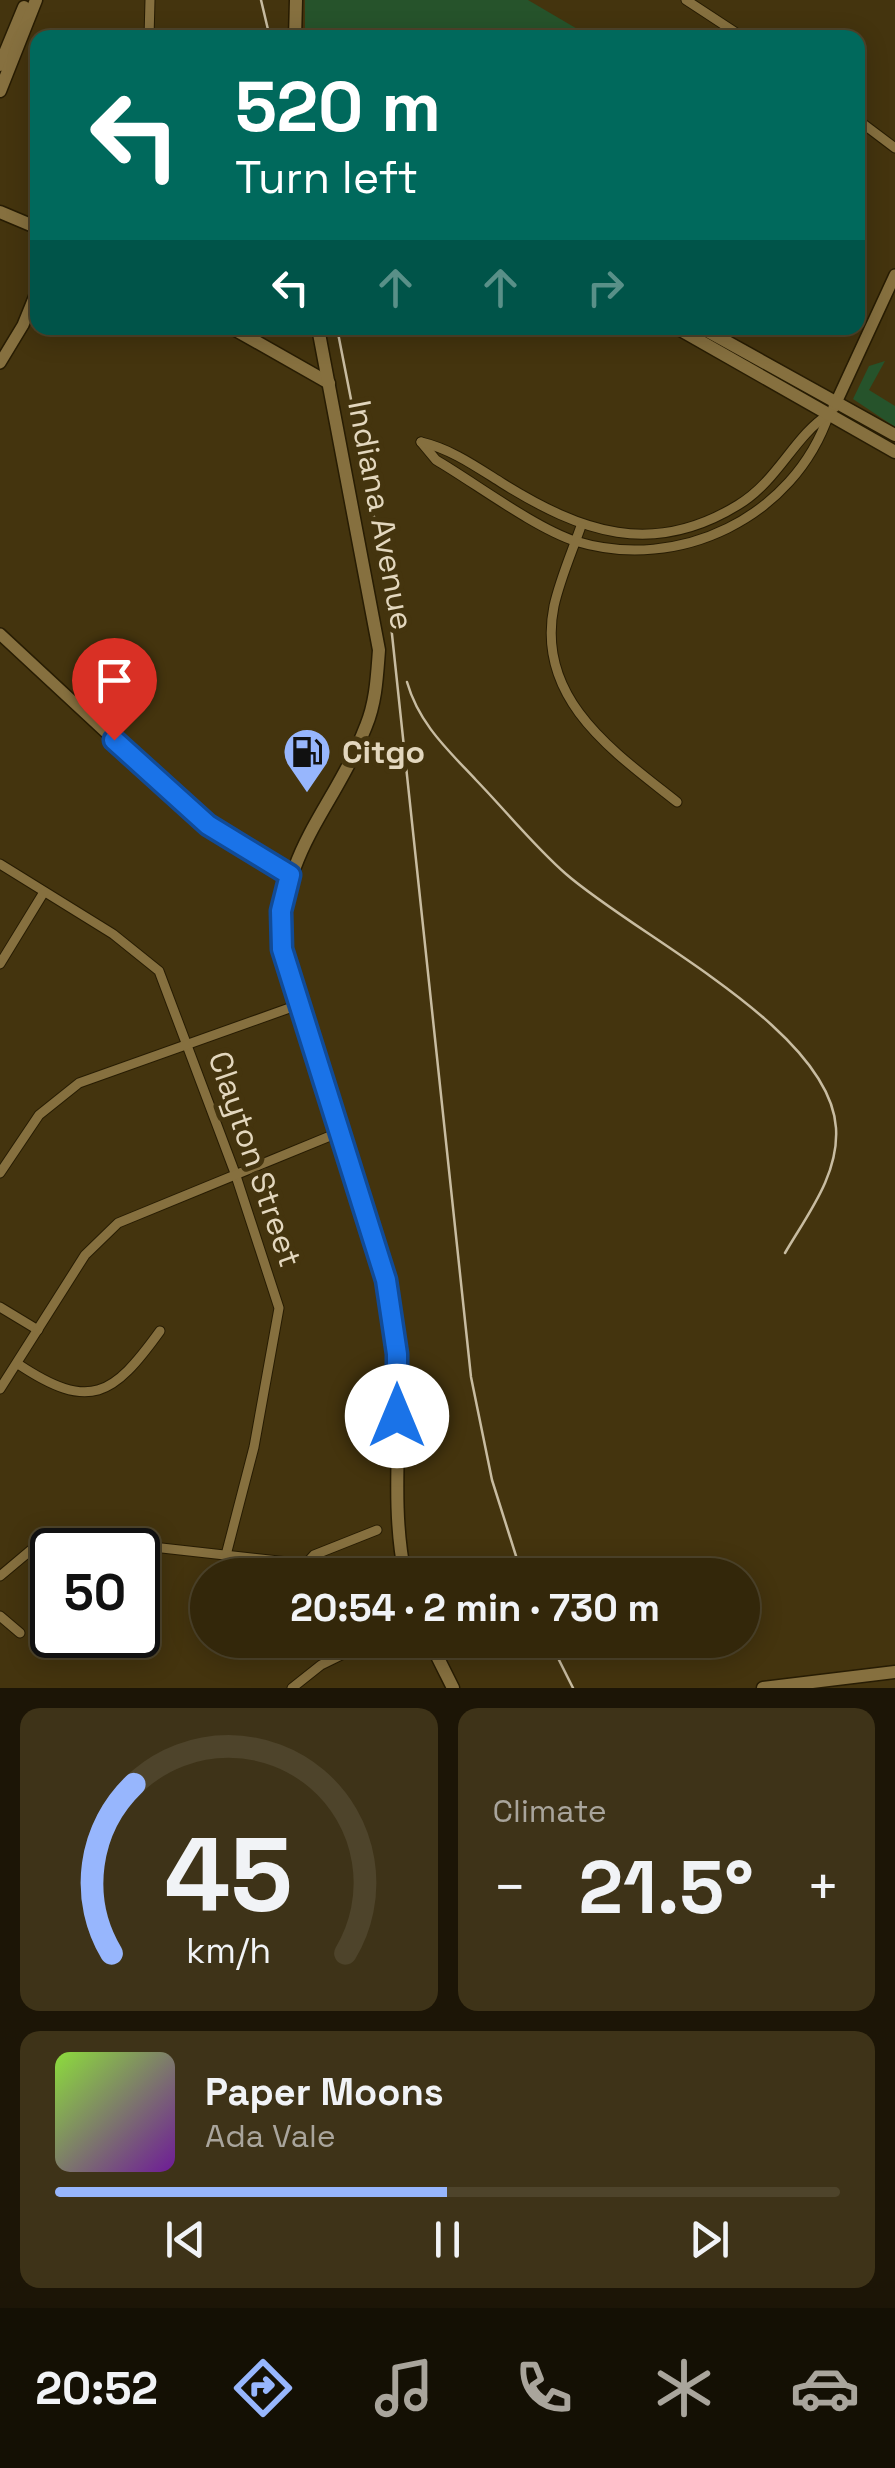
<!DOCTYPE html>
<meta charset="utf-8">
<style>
body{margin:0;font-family:"Space Grotesk",sans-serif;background:#3e3318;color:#f1f3f6;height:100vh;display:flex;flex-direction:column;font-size:38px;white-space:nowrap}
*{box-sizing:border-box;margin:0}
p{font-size:32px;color:#a9a59c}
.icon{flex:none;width:55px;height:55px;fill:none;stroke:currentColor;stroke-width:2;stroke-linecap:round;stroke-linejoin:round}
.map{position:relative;height:1688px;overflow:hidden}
.panel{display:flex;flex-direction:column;gap:20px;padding:20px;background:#1c1506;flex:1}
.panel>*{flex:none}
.guide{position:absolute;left:30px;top:30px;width:835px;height:305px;border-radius:20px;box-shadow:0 5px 25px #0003,0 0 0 2px #4e442b;background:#00695c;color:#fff;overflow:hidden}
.speed{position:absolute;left:30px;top:1528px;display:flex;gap:20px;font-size:50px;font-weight:700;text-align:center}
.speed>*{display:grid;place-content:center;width:130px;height:130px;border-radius:50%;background:#33270a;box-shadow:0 5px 25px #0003,0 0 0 2px #4e442b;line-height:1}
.speed .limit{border:5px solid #111;border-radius:15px;background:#fff;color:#111}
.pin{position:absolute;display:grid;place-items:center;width:85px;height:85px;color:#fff;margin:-102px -42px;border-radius:50% 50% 50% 0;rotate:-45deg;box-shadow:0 0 10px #0007}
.pin .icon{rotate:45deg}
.me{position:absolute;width:110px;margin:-55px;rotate:0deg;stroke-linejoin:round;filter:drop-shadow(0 0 8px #0008)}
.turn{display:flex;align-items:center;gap:35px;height:210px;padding:0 40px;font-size:45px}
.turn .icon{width:130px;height:130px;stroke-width:2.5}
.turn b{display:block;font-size:70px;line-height:85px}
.lanes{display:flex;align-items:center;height:95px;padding:0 40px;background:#0003;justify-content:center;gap:50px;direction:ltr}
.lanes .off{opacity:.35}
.big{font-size:75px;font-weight:700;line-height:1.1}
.panel .tile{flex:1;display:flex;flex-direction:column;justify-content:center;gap:15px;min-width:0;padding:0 35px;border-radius:20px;background:#3e3318}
.panel .dial{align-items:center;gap:0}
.dial svg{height:260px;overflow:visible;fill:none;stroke:#4e442b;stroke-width:7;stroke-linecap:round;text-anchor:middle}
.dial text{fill:#f1f3f6;stroke:none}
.song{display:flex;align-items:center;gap:30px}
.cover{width:120px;height:120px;border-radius:15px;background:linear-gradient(135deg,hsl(90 70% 55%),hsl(280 70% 35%))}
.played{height:10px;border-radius:5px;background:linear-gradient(90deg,#97b6fd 50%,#4e442b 50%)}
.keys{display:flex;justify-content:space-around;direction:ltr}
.heat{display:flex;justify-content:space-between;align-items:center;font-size:55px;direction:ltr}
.panel .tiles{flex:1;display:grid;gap:20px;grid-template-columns:1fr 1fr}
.tile:last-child{grid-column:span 2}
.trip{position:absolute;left:190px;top:1558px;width:570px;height:100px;border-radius:50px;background:#33270a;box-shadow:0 5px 25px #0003,0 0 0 2px #4e442b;font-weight:700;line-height:100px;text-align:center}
.dock{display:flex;height:160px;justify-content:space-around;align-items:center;background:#141004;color:#a9a59c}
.dock .icon{width:70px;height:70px}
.dock .current{color:#97b6fd}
.dock b{font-size:45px;color:#f1f3f6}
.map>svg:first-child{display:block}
</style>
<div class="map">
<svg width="895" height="1688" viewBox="0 0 895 1688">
<rect width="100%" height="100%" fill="#44340e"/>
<g fill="#26532b">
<path d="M305,0H528L591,37H305Z"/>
<path d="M885,361L869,390L895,406V427L853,399L869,366Z"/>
</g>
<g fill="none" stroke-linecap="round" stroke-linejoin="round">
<g stroke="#271c03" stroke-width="11">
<g id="minor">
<path d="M686,0L744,38"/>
<path d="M149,38L150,0"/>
<path d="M858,120L895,148"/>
<path d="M421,442L436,460C475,483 535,528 575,541C679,573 794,517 829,414"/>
<path d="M421,442C451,449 475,466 502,483C581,532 652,558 738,505C778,481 794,436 829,414"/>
<path d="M581,526C572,552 560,579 554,606C535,699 614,752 677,802"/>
<path d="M0,864L113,934L159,971L235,1173L279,1308L254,1447L226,1555"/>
<path d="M0,964L44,892"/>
<path d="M0,1173L39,1115L79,1083L298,1005"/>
<path d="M0,1307L38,1330"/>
<path d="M18,1364C90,1412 113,1396 160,1331"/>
<path d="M0,1389L85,1255L118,1223L340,1132"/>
<path d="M0,1576L37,1545L72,1538L306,1564L314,1555L377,1530"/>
<path d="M0,1616L20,1633"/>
<path d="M292,1688L321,1665L372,1640"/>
</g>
</g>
<g stroke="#271c03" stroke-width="14">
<g id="tertiary">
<path d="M0,363L23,325L38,288"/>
<path d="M834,407L895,275"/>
<path d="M0,634L194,814L289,875"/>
</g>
</g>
<g stroke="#271c03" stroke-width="15">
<g id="secondary">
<path d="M295,38L296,0"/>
<path d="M0,65L24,7"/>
<path d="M0,91L36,0"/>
<path d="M0,212L38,228"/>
<path d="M232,328L329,383"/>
<path d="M318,328L379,650C377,676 376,702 366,726C333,812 280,848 282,949C317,1070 372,1190 393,1315C408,1401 387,1489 405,1575"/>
<path d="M677,328L895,452"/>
<path d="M702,328L895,435"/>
<path d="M429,1640L453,1688"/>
<path d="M763,1688L895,1672"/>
</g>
</g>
<use href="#minor" stroke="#86703f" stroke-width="9"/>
<use href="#tertiary" stroke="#86703f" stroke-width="11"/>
<use href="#secondary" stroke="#86703f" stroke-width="12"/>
<g stroke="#c8bca1" stroke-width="2.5">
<path d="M261,0L270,38"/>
<path d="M337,328L386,578L471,1377L492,1480L522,1575"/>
<path d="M407,682C419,724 448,750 476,780C506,811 534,846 566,874C638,937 830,1029 836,1128C839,1175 807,1215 785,1253"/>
<path d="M549,1640L573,1688"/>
</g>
</g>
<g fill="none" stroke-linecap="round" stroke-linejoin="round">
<g stroke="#114b97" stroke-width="25">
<path id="route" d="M114,740L208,825L290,875L281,911L282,949L386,1280L397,1354V1416"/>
</g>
<use href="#route" stroke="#1a73e8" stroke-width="18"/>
</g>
<defs>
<g id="fuel-pin" transform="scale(2.5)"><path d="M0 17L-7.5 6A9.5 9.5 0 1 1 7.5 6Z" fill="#97b6fd" stroke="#44340e"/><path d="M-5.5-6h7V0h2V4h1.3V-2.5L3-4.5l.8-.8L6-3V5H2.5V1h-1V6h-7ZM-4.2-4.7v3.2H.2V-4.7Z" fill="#111"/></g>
</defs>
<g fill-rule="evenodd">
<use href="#fuel-pin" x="307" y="752"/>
</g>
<g text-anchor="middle" stroke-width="10" stroke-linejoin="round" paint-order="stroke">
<g font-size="32" fill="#e3d7be" stroke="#44340e">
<text transform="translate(381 515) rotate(79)" y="11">Indiana Avenue</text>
<text transform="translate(255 1159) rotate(71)" y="11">Clayton Street</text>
</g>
<g font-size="32" font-weight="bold" fill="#e3d7be" stroke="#44340e" text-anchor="start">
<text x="342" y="763">Citgo</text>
</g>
</g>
</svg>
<div class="speed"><div class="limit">50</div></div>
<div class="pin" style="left:114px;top:740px;background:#d93025"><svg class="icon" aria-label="arrive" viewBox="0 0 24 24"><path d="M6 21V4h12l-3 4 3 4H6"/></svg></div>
<svg class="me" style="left:397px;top:1416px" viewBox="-20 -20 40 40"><circle r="19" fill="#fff"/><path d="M0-13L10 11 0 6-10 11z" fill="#1a73e8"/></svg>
<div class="trip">20:54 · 2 min · 730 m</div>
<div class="guide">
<div class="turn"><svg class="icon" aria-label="left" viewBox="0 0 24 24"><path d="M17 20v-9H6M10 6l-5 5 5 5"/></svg><div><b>520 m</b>Turn left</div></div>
<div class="lanes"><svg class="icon" aria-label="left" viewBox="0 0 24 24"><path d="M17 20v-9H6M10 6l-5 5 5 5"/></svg><svg class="icon off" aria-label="ahead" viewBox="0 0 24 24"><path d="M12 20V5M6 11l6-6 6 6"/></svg><svg class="icon off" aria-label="ahead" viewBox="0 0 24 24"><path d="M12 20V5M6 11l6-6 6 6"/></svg><svg class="icon off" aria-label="right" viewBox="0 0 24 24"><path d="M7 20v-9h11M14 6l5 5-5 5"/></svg></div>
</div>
</div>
<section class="panel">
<div class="tiles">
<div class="tile dial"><svg viewBox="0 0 100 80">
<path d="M14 69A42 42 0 1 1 86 69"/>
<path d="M14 69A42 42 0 0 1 21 17" stroke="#97b6fd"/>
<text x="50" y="56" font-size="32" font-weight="700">45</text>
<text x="50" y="72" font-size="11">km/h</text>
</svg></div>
<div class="tile"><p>Climate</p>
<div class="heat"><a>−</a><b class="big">21.5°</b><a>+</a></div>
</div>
<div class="tile">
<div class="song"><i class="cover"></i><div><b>Paper Moons</b><p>Ada Vale</p></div></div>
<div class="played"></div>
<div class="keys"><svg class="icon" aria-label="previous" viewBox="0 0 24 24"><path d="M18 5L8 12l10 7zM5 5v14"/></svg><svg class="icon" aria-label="pause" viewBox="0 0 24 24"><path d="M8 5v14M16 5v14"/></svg><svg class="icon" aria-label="next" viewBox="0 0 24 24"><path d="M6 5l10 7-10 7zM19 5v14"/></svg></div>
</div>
</div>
</section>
<nav class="dock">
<b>20:52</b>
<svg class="icon current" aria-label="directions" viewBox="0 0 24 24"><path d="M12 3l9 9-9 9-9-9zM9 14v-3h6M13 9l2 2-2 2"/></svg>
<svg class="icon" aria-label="music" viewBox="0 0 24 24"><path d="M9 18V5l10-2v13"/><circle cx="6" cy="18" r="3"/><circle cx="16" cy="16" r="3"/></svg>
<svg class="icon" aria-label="phone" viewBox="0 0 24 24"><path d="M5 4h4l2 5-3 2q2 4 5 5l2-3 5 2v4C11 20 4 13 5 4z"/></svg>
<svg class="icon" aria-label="climate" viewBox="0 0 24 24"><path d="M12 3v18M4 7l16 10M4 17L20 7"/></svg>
<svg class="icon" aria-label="car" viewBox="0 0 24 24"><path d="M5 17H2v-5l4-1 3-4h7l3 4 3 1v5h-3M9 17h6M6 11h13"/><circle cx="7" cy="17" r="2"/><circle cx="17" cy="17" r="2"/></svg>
</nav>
